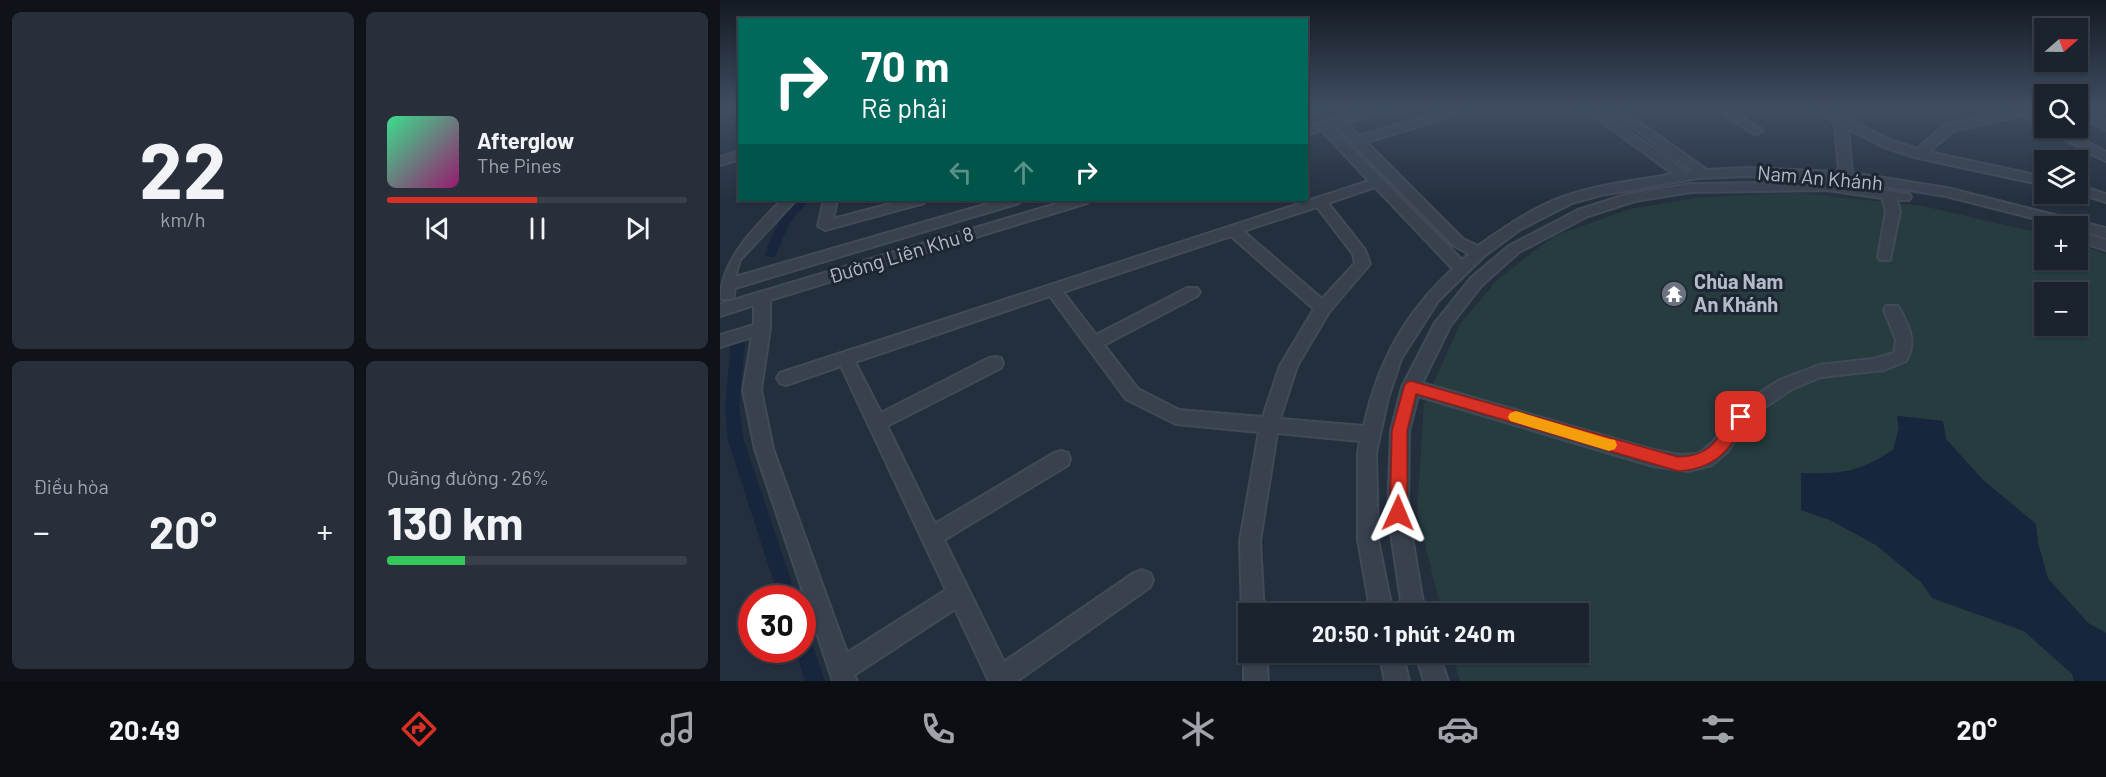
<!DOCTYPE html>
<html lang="vi">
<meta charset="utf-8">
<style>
body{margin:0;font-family:Barlow,sans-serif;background:#282f3a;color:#f1f3f6;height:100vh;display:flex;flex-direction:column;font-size:22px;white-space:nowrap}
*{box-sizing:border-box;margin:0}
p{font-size:20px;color:#a0a4aa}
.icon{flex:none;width:33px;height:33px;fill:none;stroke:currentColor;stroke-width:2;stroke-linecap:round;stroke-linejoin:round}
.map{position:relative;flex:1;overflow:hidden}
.sheet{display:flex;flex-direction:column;gap:12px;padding:12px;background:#0f1319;width:720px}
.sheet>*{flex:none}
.top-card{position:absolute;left:18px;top:18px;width:570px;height:183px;border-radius:0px;box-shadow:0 2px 4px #0004,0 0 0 2px #39404a;background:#00695c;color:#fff;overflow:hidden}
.needle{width:39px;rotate:70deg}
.fabs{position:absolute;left:1314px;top:18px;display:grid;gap:12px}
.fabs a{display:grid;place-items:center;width:54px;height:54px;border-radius:0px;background:#1b232e;box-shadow:0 2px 4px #0004,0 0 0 2px #39404a;font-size:30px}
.speed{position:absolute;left:18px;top:585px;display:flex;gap:12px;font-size:30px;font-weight:700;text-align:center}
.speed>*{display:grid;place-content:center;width:78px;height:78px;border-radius:50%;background:#1b232e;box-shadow:0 2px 4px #0004,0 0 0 2px #39404a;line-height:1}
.speed .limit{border:9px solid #d22;background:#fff;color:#111}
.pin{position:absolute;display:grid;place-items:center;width:51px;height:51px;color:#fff;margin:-26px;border-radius:12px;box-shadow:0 3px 9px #0006}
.me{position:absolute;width:66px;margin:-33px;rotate:1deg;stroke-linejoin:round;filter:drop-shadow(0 0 4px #0008)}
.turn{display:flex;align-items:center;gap:21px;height:126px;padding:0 24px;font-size:27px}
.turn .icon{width:78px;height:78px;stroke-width:2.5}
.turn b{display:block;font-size:42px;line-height:51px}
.lanes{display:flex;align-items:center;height:57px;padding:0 24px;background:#0003;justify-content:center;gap:30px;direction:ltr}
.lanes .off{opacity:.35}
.big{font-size:45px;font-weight:700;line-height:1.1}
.sheet .widget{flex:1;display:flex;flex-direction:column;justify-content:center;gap:9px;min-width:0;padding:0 21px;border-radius:9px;background:#282f3a}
.sheet .dial{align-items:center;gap:0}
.dial b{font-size:78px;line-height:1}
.song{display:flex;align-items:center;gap:18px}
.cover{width:72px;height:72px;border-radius:9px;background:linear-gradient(135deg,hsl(150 70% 55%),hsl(320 70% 35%))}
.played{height:6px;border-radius:3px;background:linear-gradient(90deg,#d93025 50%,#39404a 50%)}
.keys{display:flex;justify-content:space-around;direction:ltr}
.heat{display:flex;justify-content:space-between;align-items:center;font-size:33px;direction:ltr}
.charge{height:9px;border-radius:4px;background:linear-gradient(90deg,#34c759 26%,#39404a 0)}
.sheet .tiles{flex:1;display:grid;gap:12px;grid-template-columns:repeat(2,1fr)}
.trip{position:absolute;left:518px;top:603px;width:351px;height:60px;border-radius:0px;background:#1b232e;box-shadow:0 2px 4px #0004,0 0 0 2px #39404a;font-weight:700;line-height:60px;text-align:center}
.menu{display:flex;height:96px;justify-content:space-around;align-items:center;background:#0b0e12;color:#a0a4aa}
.menu .icon{width:42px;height:42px}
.menu .active{color:#d93025}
.menu b{font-size:27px;color:#f1f3f6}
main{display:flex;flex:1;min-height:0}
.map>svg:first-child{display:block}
</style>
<main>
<section class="sheet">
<div class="tiles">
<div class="widget dial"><b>22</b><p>km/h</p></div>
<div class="widget">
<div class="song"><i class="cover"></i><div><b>Afterglow</b><p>The Pines</p></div></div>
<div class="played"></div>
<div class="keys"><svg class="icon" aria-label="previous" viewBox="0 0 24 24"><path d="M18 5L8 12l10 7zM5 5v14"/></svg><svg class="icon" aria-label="pause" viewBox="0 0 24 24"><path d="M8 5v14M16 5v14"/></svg><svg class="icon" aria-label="next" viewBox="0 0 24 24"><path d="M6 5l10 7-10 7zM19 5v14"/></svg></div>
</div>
<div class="widget"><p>Điều hòa</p>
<div class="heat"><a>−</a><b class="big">20°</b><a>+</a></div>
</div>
<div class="widget"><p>Quãng đường · 26%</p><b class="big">130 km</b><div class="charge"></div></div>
</div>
</section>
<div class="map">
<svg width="1386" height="681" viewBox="0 0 1386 681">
<rect width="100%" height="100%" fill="#242f3e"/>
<path fill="#263c3f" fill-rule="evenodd" d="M1078,193L1203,206L1324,234V260H1358V244L1386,254V633L1368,623L1328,578L1318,543L1316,524L1263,480L1226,439L1223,421L1177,416L1179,428L1173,450C1138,473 1122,474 1081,473V510L1110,520L1156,545L1201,582L1212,598L1304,631L1353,674L1354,681H740L731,653L858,652V614L722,613L697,512L704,404L740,324L777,280L834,236L910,209L982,197ZM1324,292H1358V326H1324Z"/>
<path fill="#17263c" d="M1177,416L1223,421L1226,439L1263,480L1316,524L1318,543L1328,579L1368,623L1386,633V681H1354L1352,674L1304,631L1212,598L1201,582L1156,545L1110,520L1081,510V473C1122,474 1138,473 1173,450L1179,428Z"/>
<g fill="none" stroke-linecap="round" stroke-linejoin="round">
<g fill="#17263c" fill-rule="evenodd">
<path d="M77,200H89L69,224L55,257H47L45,254C52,233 61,215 77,200Z"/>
<path d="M18,336L25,341L19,408L24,441L77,598H59L8,441L5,408L11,341Z"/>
<path d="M82,633L89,635L105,681H85L75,650H82Z"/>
</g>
<g stroke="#414a57" stroke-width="4">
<g id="minor">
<path d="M592,108H610L586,116V109Z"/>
<path d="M651,108H668L626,123L640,136L735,108H752L750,111L646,142L743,239L758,246C784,228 812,208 843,197C878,184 917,181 953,174L863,108H876L967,172L973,171L886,108H899L987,170L1025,168L1119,172L1115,122L1090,108H1104L1120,115L1129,108H1141L1129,120L1172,141L1197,149L1225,125L1304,108L1324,118V127L1303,115L1233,131L1209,152L1324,177V185L1194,157L1164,147L1128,129L1132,173L1227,188L1386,228V238L1358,230V226H1344L1226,196L1126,180L1025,176L979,178L881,195L852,203L801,229L764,256L718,301L681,359L668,398L656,453L658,540L673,614H651L638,540V453L640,441L557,433L540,541L544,614H528V623L522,614L520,541L539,432L456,424L406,399L330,296L135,362L161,413L269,358L275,357L281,358L283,363L281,368L167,426L215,524L334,453L341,451L348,453L350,459L348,465L224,540L284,662L414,573L422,570L430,573L433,580L430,587L297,681H269L235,609L134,675L137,681H113L35,449L23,390L32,337L0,347V335L34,325V305L0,316V304L349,200H369L367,203L50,300V328L41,390L53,449L127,653L226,590L121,366L66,385L60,383L57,378L60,373L649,181L601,130L586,135V127ZM616,126L733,245L749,254L742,260L611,127ZM655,187L733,269C685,313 658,362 644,426L560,419L577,366L609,312L650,264L645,250L608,203ZM597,207L633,254L635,263L602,299L523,231ZM511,236L594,309L560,366L543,417L459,410L418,389L384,345L477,296L480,292L477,288H467L376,335L343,292Z"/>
<path d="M992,108H1006L1043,130L1037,134L1033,133Z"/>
<path d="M1358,108H1362L1386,121V130L1358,115Z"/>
<path d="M1326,128H1340L1386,152V161L1371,154L1347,160H1328L1329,157L1362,149Z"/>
<path d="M20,151V159L0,165V157Z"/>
<path d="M1107,182L1189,194L1191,197L1189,200H1177L1180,211L1170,260H1160L1158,257L1166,211L1162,198L1107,190L971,192L915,201L868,216L799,252L761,286L730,326L702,383L933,450L960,455L978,454L993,442L1019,406L1060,380L1099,365L1153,359L1174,353L1176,340L1164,310L1166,306H1178C1188,324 1198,342 1186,361L1164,370L1101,377L1072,389L1032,416L1007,452L992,465L968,471L933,466L698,396L689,431L688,513L705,614H683L668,513L671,431L682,387L715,323L751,278L789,246L858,210L908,194L971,184Z"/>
<path d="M1358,185L1386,194V202L1358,193Z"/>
<path d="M62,200H76L20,260L15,277L281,200H301L299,203L15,288L13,299H1C0,260 38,224 62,200Z"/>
<path d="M104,200H117L113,219L185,200H206L204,203L105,230L98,226Z"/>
<path d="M1358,231L1386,240V250L1358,241Z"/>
<path d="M527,644L528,652H546L548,681H524V652Z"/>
<path d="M659,652H682L689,681H665Z"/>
<path d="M695,652H718L728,681H704Z"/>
</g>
</g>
<use href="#minor" fill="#38414e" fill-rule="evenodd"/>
</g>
<linearGradient id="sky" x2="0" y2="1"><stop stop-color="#141a22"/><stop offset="0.53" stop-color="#3f4d63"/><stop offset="1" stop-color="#3f4d63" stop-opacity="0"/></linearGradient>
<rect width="1386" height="203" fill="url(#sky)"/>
<path fill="#d93025" stroke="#8d1f18" stroke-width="1.5" d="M691,381L958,457C993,456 997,439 1015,412H1026L1028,417C1011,449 996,469 958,471L696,394L687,431V513L684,518L678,520L673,518L670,513L672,431L684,387L686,383Z"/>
<path fill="#f59e0b" d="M796,411L889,439L895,440L897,445L895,449L889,451L790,421L788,417L790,413Z"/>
<defs>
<g id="temple-disc" transform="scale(1.35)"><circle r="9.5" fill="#6b7280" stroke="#1d2633"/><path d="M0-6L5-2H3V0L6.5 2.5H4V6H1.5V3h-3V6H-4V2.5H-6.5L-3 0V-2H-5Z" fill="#fff"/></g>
</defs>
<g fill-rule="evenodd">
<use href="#temple-disc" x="954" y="294"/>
</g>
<g text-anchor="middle" stroke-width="6" stroke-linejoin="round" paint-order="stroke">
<g font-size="20" fill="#b4bcc9" stroke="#1d2633">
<text transform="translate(1100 178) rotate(5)" y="7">Nam An Khánh</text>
<text transform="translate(181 255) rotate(-17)" y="7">Đường Liên Khu 8</text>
</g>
<g font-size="20" font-weight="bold" fill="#b4bcc9" stroke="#1d2633" text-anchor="start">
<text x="974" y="289">Chùa Nam<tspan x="974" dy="23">An Khánh</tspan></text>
</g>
</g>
</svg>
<div class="fabs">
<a><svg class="needle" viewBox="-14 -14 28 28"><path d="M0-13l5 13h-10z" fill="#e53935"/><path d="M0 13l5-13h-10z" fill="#a0a4aa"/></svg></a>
<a><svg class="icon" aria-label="search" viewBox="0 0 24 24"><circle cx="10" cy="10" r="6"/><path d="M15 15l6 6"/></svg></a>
<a><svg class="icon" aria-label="layers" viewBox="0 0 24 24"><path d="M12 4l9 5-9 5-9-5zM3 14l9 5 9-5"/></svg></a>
<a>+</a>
<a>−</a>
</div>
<div class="speed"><div class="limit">30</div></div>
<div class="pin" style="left:1021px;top:417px;background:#d93025"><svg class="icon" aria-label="arrive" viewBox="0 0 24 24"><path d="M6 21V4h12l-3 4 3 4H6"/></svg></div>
<svg class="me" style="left:678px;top:513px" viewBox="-20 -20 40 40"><path d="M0-17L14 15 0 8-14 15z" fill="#d93025" stroke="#fff" stroke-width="4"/></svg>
<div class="trip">20:50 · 1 phút · 240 m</div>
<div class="top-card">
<div class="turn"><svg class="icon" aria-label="right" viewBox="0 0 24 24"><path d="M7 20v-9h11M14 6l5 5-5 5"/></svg><div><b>70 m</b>Rẽ phải</div></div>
<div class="lanes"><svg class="icon off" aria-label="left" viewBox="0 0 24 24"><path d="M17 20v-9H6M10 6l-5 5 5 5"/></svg><svg class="icon off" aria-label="ahead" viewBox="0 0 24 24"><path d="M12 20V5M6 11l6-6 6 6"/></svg><svg class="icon" aria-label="right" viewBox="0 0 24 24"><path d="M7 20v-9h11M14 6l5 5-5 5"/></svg></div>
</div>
</div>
</main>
<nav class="menu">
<b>20:49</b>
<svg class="icon active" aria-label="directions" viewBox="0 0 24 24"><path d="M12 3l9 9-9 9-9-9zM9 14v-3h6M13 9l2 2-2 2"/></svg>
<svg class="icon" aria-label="music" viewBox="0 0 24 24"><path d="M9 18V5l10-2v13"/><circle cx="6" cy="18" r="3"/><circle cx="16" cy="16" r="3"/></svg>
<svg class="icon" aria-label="phone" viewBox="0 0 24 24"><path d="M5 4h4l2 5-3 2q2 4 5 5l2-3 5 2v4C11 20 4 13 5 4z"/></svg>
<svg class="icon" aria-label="climate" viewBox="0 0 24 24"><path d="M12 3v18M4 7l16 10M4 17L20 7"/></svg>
<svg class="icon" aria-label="car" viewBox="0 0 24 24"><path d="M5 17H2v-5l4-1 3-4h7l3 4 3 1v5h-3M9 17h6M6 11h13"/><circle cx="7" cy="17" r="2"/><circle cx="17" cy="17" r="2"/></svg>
<svg class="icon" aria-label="filters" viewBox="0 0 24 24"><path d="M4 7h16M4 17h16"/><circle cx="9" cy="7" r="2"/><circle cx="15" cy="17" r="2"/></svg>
<b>20°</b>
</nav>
